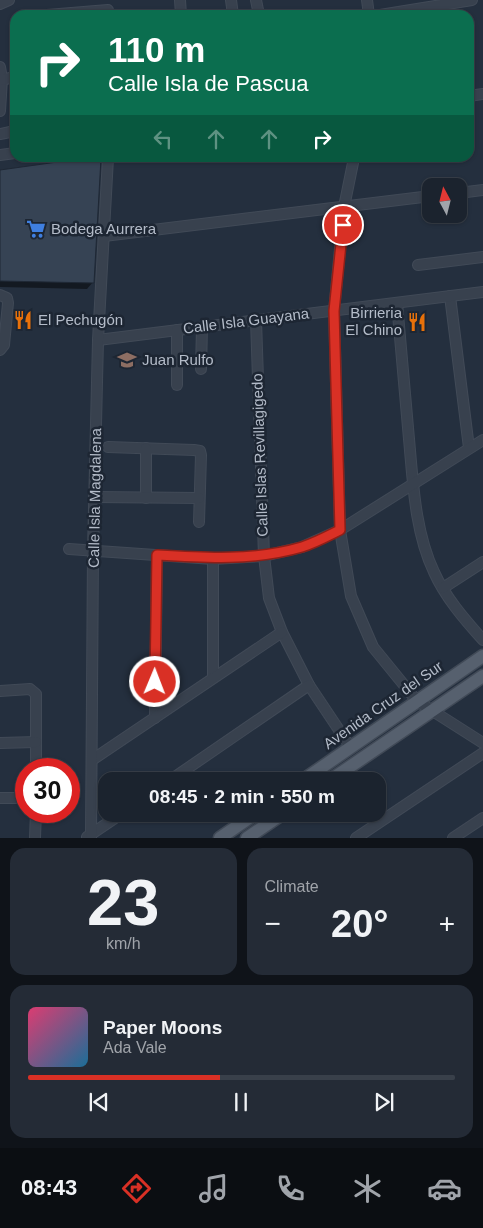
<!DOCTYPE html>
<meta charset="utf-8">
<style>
body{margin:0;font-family:Arial,sans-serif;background:#242b36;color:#f1f3f6;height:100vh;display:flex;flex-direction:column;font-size:19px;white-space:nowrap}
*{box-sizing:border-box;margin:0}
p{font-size:16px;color:#a0a4aa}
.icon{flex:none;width:28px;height:28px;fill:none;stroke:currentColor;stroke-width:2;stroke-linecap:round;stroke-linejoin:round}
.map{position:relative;height:838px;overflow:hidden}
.details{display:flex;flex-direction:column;gap:10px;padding:10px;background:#0f1319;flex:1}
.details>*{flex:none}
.hud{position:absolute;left:10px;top:10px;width:464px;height:152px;border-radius:15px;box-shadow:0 1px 4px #0004,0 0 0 1px #39404a;background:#0b6e4f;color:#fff;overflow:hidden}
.needle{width:32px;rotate:353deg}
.controls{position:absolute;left:422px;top:178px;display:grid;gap:10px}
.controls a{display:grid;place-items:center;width:45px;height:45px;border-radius:10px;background:#1b232e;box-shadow:0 1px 4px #0004,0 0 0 1px #39404a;font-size:25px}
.speed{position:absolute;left:15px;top:758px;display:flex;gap:10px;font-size:25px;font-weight:700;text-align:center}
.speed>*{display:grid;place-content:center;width:65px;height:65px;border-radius:50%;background:#1b232e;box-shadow:0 1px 4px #0004,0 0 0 1px #39404a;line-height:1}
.speed .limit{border:8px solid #d22;background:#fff;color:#111}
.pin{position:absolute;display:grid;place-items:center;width:42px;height:42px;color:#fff;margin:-21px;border:2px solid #fff;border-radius:50%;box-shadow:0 1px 5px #0007}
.me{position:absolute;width:55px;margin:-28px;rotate:1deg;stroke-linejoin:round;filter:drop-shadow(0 0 4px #0008)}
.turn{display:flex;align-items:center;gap:18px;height:105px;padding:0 15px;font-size:22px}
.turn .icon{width:65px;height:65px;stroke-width:2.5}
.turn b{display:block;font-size:35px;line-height:42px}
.lanes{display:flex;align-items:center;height:48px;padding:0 15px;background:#0003;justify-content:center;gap:25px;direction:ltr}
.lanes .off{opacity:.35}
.big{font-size:38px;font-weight:700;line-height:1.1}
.details .card{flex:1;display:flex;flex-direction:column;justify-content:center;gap:8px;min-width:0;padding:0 18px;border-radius:15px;background:#242b36}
.details .dial{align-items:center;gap:0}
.dial b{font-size:65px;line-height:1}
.song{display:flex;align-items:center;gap:15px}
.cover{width:60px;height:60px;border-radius:8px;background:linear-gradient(135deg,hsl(340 70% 55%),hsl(200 70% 35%))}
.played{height:5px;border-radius:2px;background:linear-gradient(90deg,#d93025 45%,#39404a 45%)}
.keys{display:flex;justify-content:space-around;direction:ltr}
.heat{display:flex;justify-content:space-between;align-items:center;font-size:28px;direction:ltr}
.details .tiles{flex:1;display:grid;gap:10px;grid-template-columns:1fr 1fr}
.card:last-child{grid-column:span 2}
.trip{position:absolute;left:98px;top:772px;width:288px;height:50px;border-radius:15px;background:#1b232e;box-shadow:0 1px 4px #0004,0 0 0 1px #39404a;font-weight:700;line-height:50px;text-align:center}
.menu{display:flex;height:80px;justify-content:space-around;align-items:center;background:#0b0e12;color:#a0a4aa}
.menu .icon{width:35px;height:35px}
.menu .active{color:#d93025}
.menu b{font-size:22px;color:#f1f3f6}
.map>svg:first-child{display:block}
</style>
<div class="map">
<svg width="483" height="838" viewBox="0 0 483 838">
<rect width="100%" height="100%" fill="#242f3e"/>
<path fill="#0007" d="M95,158H100L93,282L87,289L0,287V171Z"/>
<path fill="#364354" stroke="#1f2835" d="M86,158H101L94,283L0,281V170Z"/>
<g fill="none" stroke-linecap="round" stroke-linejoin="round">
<g stroke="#414a57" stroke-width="12">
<g id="minor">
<path d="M180,0L181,15"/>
<path d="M231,0L233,15"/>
<path d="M256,0L259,15"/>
<path d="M367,0L369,15"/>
<path d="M0,4L9,0"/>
<path d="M47,15L108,10"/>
<path d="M380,15L472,0"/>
<path d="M0,67L2,79L0,111"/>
<path d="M0,80L15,77"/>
<path d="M469,96L483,94"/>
<path d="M0,134L15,131"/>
<path d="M0,155L15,153"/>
<path d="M354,158L344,207L334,311L340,530L351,596L373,647L417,701L483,743"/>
<path d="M459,193L483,190"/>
<path d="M104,236L431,196"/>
<path d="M418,265L483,257"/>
<path d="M0,295L7,298L8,303L4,345L0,350"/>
<path d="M450,296L469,448"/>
<path d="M397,303C401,348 405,393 409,439C413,483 415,532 434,572C445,597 465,620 483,640"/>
<path d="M256,320L264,556L269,598L282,632L309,685L351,748"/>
<path d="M98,340L483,292"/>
<path d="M201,369L202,327"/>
<path d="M177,385V330"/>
<path d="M108,447L194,450L200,451L201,455L199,522"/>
<path d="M146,448V498"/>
<path d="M94,497L199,498"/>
<path d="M69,549L213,559L264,556L302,547L340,530L483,440"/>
<path d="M443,588L483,562"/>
<path d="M213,677V559"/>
<path d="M0,691L30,689L36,694V769"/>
<path d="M155,718L157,555"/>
<path d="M0,743L36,742"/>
<path d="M92,760L282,632"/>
<path d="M169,781L309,685"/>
<path d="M0,798H26"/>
<path d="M87,837L121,814"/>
<path d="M35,838L36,811"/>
<path d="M91,838L93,551L98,340L108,158"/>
<path d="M356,838L483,753"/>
<path d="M453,838L483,818"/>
</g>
</g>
<g stroke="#414a57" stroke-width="15">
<g id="major">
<path d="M302,781L483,656"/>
<path d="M329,781L483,676"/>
<path d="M220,838L255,814"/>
<path d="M247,838L282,814"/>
</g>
</g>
<use href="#minor" stroke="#38414e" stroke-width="10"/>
<use href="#major" stroke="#56606e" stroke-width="12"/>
</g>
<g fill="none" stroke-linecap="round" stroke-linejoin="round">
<g stroke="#8d1f18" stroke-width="12">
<path id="route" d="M155,682L157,555C206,558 254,561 302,547C315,543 328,536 340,530L334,311L343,225"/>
</g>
<use href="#route" stroke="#d93025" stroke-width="9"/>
</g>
<defs>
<g id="supermarket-bare" transform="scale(1.5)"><path d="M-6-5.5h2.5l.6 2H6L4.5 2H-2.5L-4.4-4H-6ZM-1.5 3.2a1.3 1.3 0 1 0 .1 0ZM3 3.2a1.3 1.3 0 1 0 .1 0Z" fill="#3f7fe0" stroke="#1d2633" stroke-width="2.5" paint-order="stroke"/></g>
<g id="restaurant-bare" transform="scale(1.5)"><path d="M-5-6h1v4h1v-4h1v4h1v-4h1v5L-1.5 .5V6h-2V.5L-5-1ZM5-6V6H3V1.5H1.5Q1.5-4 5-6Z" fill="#e8710a" stroke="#1d2633" stroke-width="2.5" paint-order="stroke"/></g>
<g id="school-bare" transform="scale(1.5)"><path d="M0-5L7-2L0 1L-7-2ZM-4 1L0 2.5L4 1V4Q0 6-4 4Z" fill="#8d6e63" stroke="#1d2633" stroke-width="2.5" paint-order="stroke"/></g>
</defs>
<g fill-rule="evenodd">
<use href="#supermarket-bare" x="36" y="229"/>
<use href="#restaurant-bare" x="23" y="320"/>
<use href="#restaurant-bare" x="417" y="322"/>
<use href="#school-bare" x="127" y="360"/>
</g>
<g text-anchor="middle" stroke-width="5" stroke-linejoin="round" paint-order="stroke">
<g font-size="15" fill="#b4bcc9" stroke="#1d2633" text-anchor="start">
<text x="51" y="234">Bodega Aurrera</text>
<text x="402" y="318" text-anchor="end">Birrieria<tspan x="402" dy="17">El Chino</tspan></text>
<text x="38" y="325">El Pechugón</text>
<text x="142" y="365">Juan Rulfo</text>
</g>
<g font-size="15" fill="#b4bcc9" stroke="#1d2633">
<text transform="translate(246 321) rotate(-7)" y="5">Calle Isla Guayana</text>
<text transform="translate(260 455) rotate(-92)" y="5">Calle Islas Revillagigedo</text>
<text transform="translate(95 498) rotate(-89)" y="5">Calle Isla Magdalena</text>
<text transform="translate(383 705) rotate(-35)" y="5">Avenida Cruz del Sur</text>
</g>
</g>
</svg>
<div class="controls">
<a><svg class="needle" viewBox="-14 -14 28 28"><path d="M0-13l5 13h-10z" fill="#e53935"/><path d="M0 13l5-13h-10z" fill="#a0a4aa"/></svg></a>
</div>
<div class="speed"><div class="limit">30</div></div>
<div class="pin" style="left:343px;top:225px;background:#d93025"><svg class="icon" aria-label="arrive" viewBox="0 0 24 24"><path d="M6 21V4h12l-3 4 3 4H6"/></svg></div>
<svg class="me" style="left:155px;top:682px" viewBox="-20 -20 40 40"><circle r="17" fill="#d93025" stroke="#fff" stroke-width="3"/><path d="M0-11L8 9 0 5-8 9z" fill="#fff"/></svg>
<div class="trip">08:45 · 2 min · 550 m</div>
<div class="hud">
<div class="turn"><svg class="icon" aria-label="right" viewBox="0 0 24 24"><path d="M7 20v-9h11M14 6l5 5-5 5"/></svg><div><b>110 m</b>Calle Isla de Pascua</div></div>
<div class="lanes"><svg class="icon off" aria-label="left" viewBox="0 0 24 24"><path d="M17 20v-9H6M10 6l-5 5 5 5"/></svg><svg class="icon off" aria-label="ahead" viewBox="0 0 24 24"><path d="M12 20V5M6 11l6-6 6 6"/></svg><svg class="icon off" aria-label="ahead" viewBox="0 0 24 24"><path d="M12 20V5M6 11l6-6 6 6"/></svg><svg class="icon" aria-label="right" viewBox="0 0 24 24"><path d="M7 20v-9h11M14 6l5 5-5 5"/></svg></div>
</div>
</div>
<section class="details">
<div class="tiles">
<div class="card dial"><b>23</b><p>km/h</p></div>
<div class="card"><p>Climate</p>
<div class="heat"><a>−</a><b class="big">20°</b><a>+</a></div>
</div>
<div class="card">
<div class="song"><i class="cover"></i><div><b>Paper Moons</b><p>Ada Vale</p></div></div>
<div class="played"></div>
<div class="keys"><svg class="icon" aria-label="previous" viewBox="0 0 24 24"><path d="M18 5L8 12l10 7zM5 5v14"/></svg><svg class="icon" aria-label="pause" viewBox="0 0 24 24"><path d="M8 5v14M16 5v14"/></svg><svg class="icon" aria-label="next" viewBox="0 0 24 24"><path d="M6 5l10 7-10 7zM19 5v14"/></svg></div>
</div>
</div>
</section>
<nav class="menu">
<b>08:43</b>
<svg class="icon active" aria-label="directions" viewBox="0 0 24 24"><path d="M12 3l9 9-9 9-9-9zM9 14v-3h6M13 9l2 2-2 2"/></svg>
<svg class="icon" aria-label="music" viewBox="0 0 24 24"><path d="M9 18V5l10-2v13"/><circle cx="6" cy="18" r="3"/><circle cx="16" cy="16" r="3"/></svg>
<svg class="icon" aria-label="phone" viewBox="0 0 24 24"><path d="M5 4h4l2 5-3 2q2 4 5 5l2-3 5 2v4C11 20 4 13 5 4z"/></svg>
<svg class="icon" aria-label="climate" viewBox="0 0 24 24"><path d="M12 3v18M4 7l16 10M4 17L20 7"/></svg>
<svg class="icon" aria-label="car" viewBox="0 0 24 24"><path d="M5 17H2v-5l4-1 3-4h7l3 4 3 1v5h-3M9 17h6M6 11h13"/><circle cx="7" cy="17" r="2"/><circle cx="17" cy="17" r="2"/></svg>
</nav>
